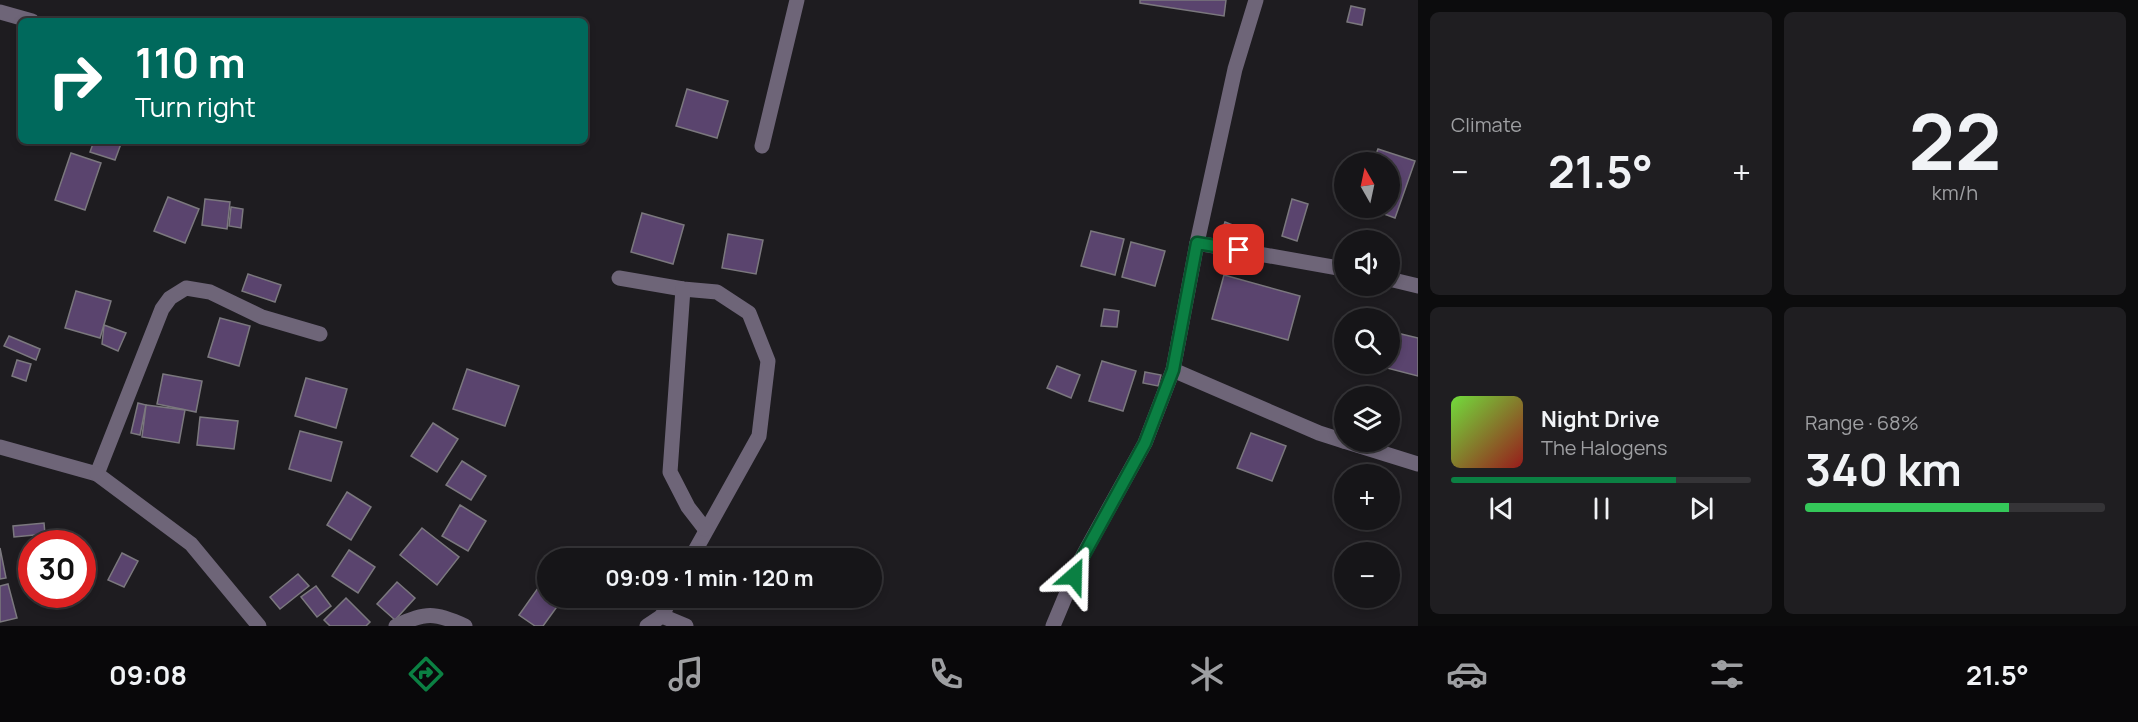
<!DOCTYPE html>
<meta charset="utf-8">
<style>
body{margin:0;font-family:Manrope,sans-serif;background:#1f1e21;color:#f1f3f6;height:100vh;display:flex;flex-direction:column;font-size:22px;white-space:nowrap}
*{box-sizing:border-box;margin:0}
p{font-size:20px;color:#9e9fa2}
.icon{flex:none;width:33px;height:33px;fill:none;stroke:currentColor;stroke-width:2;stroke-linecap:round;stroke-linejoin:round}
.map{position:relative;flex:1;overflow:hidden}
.side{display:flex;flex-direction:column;gap:12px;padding:12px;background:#0c0c0d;width:720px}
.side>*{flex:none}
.banner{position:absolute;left:18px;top:18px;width:570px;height:126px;border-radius:9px;box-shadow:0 3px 9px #0003,0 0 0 2px #353437;background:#00695c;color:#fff;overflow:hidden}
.needle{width:39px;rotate:351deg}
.tools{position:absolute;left:1334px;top:152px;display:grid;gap:12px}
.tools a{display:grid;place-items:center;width:66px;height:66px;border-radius:50%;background:#161518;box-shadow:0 3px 9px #0003,0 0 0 2px #353437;font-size:30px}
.speed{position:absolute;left:18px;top:530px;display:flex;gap:12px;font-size:30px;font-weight:700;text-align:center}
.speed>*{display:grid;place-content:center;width:78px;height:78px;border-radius:50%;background:#161518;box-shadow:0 3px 9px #0003,0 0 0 2px #353437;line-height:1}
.speed .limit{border:9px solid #d22;background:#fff;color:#111}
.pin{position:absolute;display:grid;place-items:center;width:51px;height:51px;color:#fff;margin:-26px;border-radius:12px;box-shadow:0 3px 9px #0006}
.me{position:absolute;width:66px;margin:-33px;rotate:25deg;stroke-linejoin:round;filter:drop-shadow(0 0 4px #0008)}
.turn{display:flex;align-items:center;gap:21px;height:126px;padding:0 18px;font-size:27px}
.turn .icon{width:78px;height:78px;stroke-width:2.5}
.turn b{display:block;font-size:42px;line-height:51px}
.big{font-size:45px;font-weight:700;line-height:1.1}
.side .widget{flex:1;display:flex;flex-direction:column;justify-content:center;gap:9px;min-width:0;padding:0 21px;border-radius:9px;background:#1f1e21}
.side .dial{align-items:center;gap:0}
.dial b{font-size:78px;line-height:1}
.song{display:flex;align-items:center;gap:18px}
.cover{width:72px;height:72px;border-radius:9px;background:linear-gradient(135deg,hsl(100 70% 55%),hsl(0 70% 35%))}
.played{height:6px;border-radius:3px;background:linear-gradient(90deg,#0b8043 75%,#353437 75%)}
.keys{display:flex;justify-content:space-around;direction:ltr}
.heat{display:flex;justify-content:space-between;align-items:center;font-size:33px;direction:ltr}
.charge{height:9px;border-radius:4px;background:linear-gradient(90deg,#34c759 68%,#353437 0)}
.side .tiles{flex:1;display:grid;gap:12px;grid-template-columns:repeat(2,1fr)}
.trip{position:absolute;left:537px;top:548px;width:345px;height:60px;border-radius:30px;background:#161518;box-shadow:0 3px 9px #0003,0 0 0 2px #353437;font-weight:700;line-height:60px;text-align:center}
.tabs{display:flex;height:96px;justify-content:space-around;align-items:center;background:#09080a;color:#9e9fa2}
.tabs .icon{width:42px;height:42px}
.tabs .current{color:#0b8043}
.tabs b{font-size:27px;color:#f1f3f6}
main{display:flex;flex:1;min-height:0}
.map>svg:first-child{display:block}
</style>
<main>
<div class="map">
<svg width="1418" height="626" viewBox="0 0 1418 626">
<rect width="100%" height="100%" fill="#1e1c20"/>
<g fill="#5a446e" stroke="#7b787e" stroke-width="1.5">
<path d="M1140,0H1226L1224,16L1140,3Z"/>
<path d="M1351,6L1365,9L1362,25L1347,22Z"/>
<path d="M687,89L728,101L717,138L676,126Z"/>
<path d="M94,141H122L115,160L90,152Z"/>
<path d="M1378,149L1415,161L1395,218L1365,207H1389V162H1373Z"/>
<path d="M71,153L101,163L85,210L55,200Z"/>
<path d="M168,197L199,209L185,243L154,231Z"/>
<path d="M205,199L230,202L227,229L202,225Z"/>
<path d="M1292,199L1308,204L1297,241L1282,236Z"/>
<path d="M231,207L243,209L241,228L229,226Z"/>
<path d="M642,213L684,225L673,264L631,252Z"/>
<path d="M1225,222L1240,228L1236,239L1221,234Z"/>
<path d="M1091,231L1124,239L1115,275L1081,266Z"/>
<path d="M728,234L763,240L756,274L722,268Z"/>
<path d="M1131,242L1165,251L1155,286L1122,277Z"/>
<path d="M248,274L281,285L275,302L242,291Z"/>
<path d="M1224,275L1300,296L1288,340L1212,319Z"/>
<path d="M76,291L111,301L100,338L65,328Z"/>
<path d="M1104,309L1119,311L1117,327L1101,326Z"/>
<path d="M220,318L250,326L239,366L208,357Z"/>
<path d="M104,325L126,333L118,351L102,344Z"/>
<path d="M1397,333L1418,338V376L1387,368Z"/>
<path d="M9,336L40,349L36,360L4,346Z"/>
<path d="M17,360L31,364L26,381L12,376Z"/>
<path d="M1102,361L1136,371L1123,411L1089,401Z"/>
<path d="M1057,366L1080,375L1071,398L1047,388Z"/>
<path d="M467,369L519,386L505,426L453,409Z"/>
<path d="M1145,372L1161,375L1158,386L1143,383Z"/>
<path d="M163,374L202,381L196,412L157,404Z"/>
<path d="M306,378L347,389L336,428L295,416Z"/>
<path d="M138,403L146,405L140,435L131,433Z"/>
<path d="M146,405L185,410L179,443L142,437Z"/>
<path d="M200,417L238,421L234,449L197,445Z"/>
<path d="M433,423L458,439L437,472L411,456Z"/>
<path d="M300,431L342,442L331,481L289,469Z"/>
<path d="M1251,433L1286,446L1272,481L1237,468Z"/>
<path d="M462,461L486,476L471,500L446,485Z"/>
<path d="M347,492L371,507L351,540L327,525Z"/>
<path d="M460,505L486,521L468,551L442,536Z"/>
<path d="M44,523L45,534L14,537L13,526Z"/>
<path d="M422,528L459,557L437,585L400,555Z"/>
<path d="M0,548L6,578L0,579Z"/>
<path d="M349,550L375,567L358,593L332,576Z"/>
<path d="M122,553L138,561L124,587L108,580Z"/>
<path d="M298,574L309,586L280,609L270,597Z"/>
<path d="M543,581L548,585V597H564L543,626H535L519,615Z"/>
<path d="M397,582L415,598L395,620L377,604Z"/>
<path d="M8,584L17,618L0,622V586Z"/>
<path d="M316,586L331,606L317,617L301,597Z"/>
<path d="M346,598L370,622L366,626H330L324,620Z"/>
</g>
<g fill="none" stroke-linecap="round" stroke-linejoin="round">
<g stroke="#6e6578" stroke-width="15">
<path d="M0,12L32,21"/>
<path d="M762,146L797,0"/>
<path d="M1197,243L1344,269"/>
<path d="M619,278L683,289L717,292L749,313L768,361L759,436L691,558"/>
<path d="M1389,279L1418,286"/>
<path d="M683,289L670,472L688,507L705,529"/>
<path d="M1173,370L1319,433L1344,441"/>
<path d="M1344,441L1418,464"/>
<path d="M0,447L97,474L162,309L170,298L186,288L210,292L262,317L320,334"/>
<path d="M97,474L191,544L259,626"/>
<path d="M662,616L671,597"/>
<path d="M396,626C425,612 435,612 465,626"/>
<path d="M647,626L662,616L686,626"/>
<path d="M1053,626L1081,559L1145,443L1173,370L1197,243L1235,69L1256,0"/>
</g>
</g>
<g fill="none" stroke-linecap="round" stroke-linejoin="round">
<g stroke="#07532c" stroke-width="15">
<path id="route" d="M1074,576L1081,560L1145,443L1173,370L1197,243L1239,250"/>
</g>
<use href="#route" stroke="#0b8043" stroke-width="10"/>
</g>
</svg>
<div class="tools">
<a><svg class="needle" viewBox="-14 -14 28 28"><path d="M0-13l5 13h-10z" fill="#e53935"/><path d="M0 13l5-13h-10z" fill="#9e9fa2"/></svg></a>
<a><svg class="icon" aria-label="sound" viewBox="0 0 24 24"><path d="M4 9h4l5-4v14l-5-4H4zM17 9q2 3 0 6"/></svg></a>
<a><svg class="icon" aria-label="search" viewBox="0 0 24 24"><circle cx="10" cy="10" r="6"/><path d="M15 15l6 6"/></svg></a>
<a><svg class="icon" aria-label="layers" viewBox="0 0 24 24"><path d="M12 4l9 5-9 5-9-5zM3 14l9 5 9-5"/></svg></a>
<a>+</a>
<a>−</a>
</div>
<div class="speed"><div class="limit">30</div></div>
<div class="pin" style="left:1239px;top:250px;background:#d93025"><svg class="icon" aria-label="arrive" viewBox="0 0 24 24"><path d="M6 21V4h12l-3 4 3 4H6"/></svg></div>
<svg class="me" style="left:1074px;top:576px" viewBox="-20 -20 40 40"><path d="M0-17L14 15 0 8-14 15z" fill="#0b8043" stroke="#fff" stroke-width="4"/></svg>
<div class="trip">09:09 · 1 min · 120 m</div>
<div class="banner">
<div class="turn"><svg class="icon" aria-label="right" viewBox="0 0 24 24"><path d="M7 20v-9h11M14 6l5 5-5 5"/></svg><div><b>110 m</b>Turn right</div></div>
</div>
</div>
<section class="side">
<div class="tiles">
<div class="widget"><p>Climate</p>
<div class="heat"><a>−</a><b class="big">21.5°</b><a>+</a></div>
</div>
<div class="widget dial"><b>22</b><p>km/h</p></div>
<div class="widget">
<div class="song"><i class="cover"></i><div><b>Night Drive</b><p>The Halogens</p></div></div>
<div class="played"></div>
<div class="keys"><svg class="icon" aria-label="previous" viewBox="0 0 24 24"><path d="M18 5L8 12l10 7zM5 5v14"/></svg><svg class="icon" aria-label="pause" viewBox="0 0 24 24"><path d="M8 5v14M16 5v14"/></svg><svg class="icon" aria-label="next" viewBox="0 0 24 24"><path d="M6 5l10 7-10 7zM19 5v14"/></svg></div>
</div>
<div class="widget"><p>Range · 68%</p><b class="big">340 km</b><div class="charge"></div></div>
</div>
</section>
</main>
<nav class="tabs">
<b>09:08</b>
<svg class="icon current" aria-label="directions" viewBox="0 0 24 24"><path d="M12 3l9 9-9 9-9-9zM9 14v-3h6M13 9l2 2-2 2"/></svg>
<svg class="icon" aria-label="music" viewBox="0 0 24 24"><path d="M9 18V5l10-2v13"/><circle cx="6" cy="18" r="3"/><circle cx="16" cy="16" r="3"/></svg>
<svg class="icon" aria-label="phone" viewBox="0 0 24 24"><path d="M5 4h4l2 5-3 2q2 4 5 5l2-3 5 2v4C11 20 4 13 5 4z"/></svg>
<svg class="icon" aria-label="climate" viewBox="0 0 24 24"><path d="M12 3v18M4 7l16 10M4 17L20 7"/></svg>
<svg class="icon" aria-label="car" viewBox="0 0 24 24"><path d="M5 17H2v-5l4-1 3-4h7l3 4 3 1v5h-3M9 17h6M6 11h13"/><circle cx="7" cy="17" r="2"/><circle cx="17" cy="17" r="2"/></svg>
<svg class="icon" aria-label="filters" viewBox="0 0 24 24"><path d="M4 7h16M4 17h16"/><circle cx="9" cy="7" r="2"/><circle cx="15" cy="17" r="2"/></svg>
<b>21.5°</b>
</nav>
